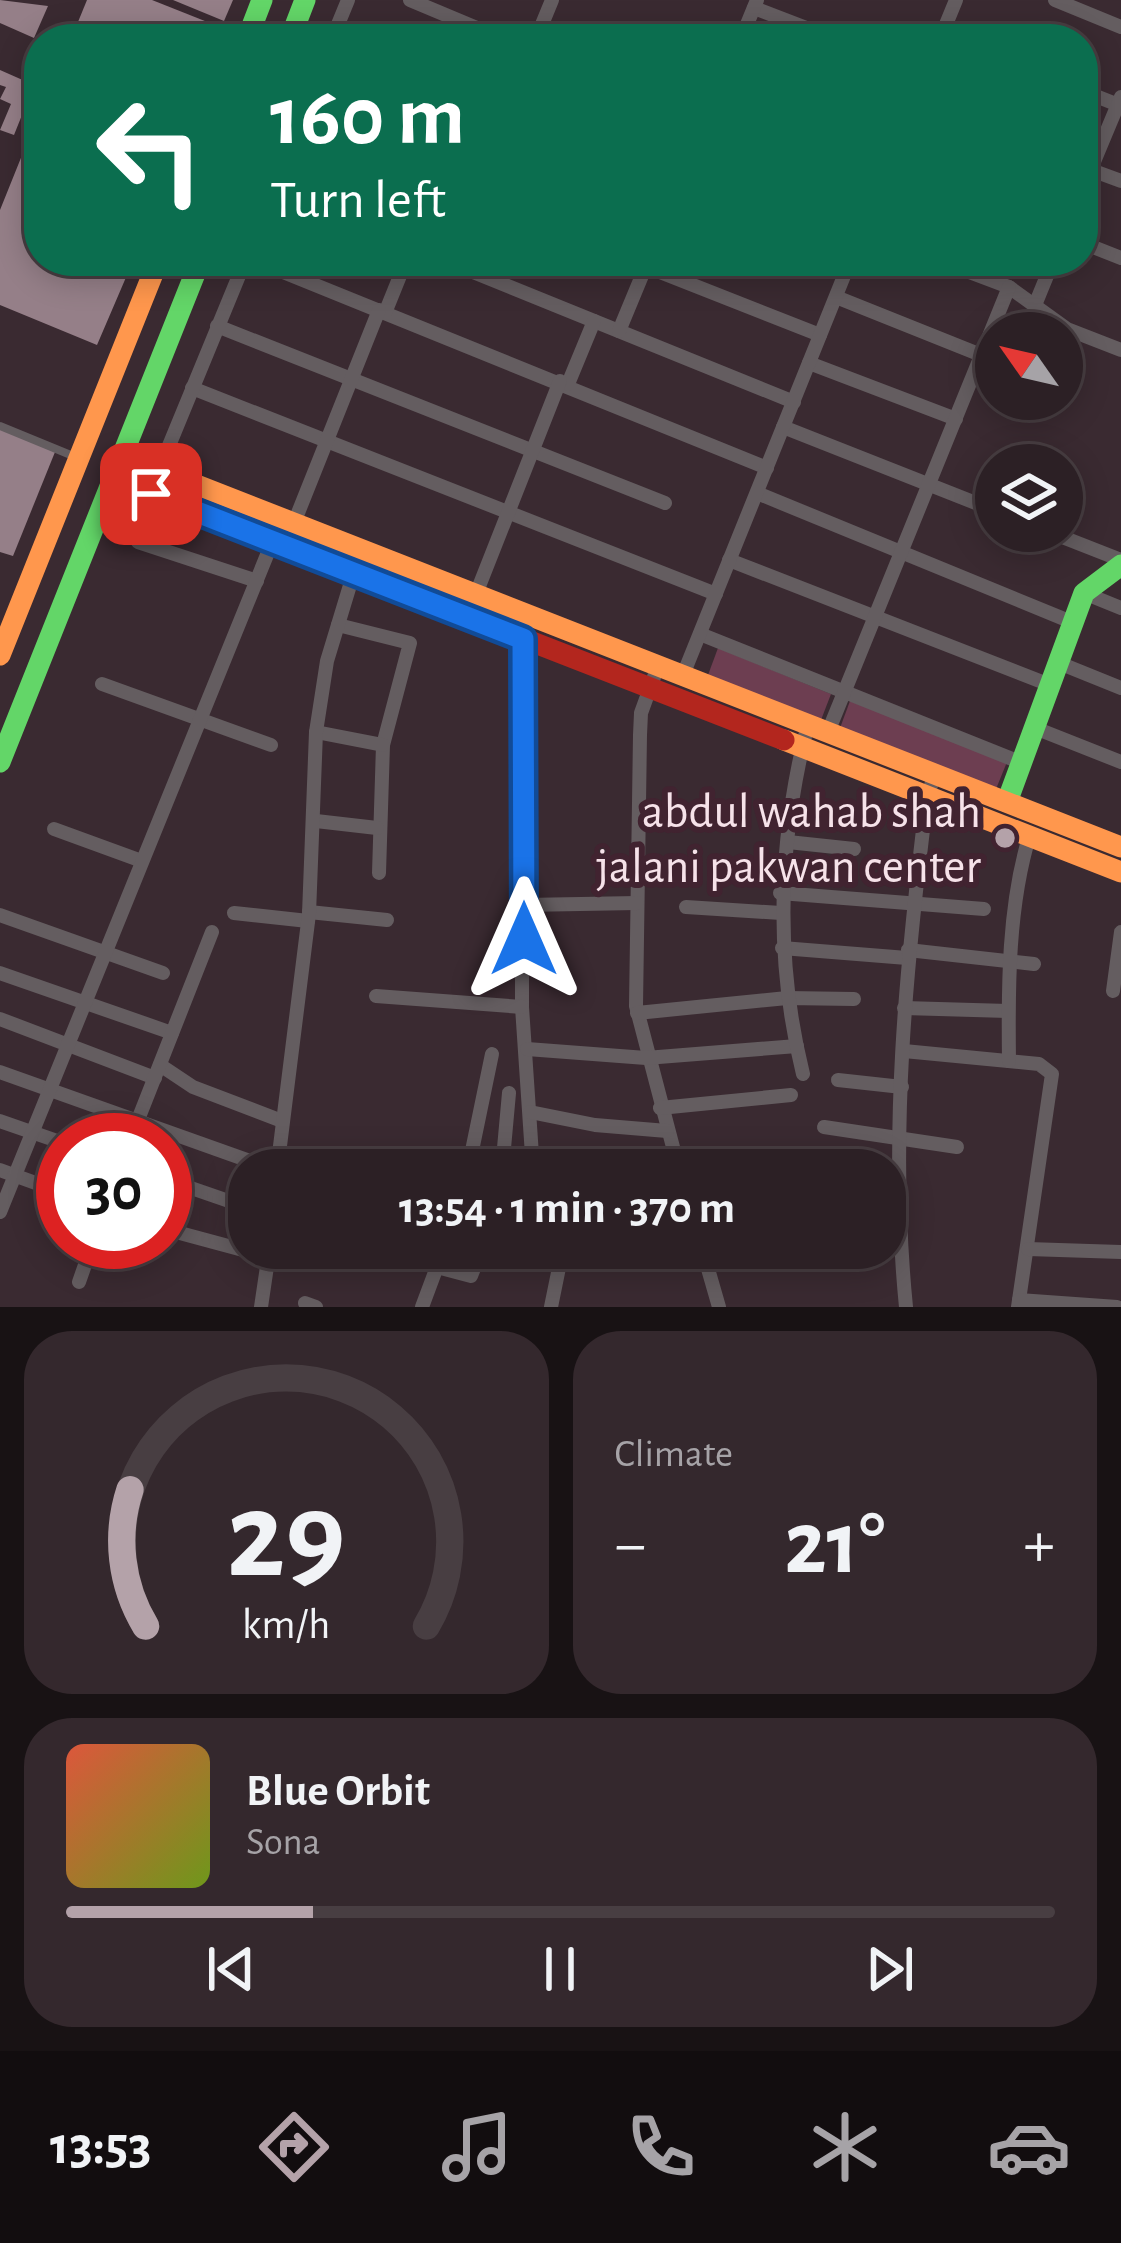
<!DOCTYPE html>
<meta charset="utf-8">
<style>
body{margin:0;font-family:"Alegreya Sans",sans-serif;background:#34282d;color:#f1f3f6;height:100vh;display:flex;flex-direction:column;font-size:45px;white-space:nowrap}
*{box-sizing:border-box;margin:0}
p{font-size:39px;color:#a6a3a7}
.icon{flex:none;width:66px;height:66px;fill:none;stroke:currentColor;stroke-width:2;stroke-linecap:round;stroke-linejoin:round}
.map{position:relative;height:1307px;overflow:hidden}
.side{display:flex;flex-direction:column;gap:24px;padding:24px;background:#181214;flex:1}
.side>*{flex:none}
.guide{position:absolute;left:24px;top:24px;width:1074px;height:252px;border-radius:48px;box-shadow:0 6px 30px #0003,0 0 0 3px #483e42;background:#0b6e4f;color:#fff;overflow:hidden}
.needle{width:78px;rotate:304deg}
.controls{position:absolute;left:975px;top:312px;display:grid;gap:24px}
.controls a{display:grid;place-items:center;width:108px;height:108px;border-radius:50%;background:#2c2025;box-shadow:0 6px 30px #0003,0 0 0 3px #483e42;font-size:60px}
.speed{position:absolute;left:36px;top:1113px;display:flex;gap:24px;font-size:60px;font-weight:700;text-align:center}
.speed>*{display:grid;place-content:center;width:156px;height:156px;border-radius:50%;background:#2c2025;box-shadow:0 6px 30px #0003,0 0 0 3px #483e42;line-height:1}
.speed .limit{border:18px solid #d22;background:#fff;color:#111}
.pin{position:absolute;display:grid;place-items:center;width:102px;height:102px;color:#fff;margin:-51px;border-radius:24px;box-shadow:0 6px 18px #0006}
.me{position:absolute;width:132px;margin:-66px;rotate:0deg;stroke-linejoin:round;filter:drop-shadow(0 0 9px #0008)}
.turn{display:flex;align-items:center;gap:42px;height:252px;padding:0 48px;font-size:54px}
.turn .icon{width:156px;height:156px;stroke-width:2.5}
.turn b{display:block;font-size:84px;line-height:102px}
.big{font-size:90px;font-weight:600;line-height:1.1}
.side .card{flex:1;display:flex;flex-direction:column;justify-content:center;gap:18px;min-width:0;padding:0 42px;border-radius:48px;background:#34282d}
.side .dial{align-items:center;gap:0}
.dial svg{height:312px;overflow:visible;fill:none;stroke:#483e42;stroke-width:7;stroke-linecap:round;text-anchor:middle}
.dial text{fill:#f1f3f6;stroke:none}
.song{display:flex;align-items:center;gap:36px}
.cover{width:144px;height:144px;border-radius:18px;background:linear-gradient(135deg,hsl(10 70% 55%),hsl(80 70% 35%))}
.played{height:12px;border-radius:6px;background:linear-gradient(90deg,#b4a2a9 25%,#483e42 25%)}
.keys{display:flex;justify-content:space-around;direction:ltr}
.heat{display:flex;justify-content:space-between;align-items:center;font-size:66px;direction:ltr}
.side .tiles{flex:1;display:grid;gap:24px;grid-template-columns:1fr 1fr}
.card:last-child{grid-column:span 2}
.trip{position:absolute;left:228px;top:1149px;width:678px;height:120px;border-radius:48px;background:#2c2025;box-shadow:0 6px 30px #0003,0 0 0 3px #483e42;font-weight:600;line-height:120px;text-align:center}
.tab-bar{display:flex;height:192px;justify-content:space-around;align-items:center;background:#120d0f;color:#a6a3a7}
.tab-bar .icon{width:84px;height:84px}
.tab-bar .selected{color:#b4a2a9}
.tab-bar b{font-size:54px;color:#f1f3f6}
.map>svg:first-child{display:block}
</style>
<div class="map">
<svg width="1121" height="1307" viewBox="0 0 1121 1307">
<rect width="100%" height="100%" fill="#3a2a31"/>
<g fill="#6d3e51">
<path d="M718,648L831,694L821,720L708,675Z"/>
<path d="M850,701L1007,762L996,789L840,728Z"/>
</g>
<g fill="#957f88">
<path d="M0,0L48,6L34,38L0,23Z"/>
<path d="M87,0H152L225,29L221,39H71Z"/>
<path d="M173,0H233L224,21Z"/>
<path d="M0,70L34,85L14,135L0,130L11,104L0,99L6,87L0,85Z"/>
<path d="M39,113V261H133L97,345L0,305V210Z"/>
<path d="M0,429L55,452L13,556L0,552Z"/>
</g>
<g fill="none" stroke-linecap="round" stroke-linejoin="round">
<path stroke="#645d60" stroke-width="8" d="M0,426L78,458"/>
<g stroke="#645d60" stroke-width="14">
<path d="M410,0L503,39"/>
<path d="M1055,0L1121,27"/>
<path d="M754,8L835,39"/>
<path d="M332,39L348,0"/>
<path d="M536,39L552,0"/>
<path d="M741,39L757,0"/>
<path d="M940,39L956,0"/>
<path d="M1083,91L1121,106"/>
<path d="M1083,167L1121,181"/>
<path d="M1083,188L1121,97"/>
<path d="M1083,243L1121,258"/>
<path d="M256,261L767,468"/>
<path d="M446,261L794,402"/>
<path d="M632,261L820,335"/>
<path d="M940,261L1009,287L1067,329L1121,350"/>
<path d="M836,297L981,355"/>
<path d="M1035,305L1053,261"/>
<path d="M385,313L406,261"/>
<path d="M217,326L665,503"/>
<path d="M619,331L648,261"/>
<path d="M809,363L956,419"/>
<path d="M568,384L594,321"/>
<path d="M192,388L716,594"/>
<path d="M783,427L996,511"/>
<path d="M159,470L245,261"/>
<path d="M757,493L1074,623"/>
<path d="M294,523L379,310"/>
<path d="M1047,531L1121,560"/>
<path d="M138,542L257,581"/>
<path d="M729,560L1050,685"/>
<path d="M1084,593L1121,608"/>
<path d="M476,594L560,381"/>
<path d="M522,612V1007L533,1170"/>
<path d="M338,625L410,643L383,745L379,873"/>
<path d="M700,634L1022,763"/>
<path d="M1059,663L1121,688"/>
<path d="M658,666L641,713L640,735L636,1006L679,1170"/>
<path d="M683,675L850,261"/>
<path d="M102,684L271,745"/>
<path d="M1035,728L1121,762"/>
<path d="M316,732L383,745"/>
<path d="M828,732L1009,287"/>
<path d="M316,821L377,828"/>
<path d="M54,829L139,860"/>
<path d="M788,842L854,849"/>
<path d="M780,893L984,909"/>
<path d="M524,905L637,903"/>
<path d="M686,907L781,913"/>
<path d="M309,912L387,920"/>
<path d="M234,913L308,921"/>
<path d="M0,915L163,973"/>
<path d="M782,948L907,958"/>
<path d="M908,950L1034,964"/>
<path d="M0,973L172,1033"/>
<path d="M1113,991L1121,932"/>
<path d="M376,996L522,1007"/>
<path d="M904,1008L1008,1011"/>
<path d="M637,1013L787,998L854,999"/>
<path d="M0,1019L155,1078"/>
<path d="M527,1049L646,1058L797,1046"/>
<path d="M904,1051L1039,1064L1052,1074L1018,1307"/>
<path d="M1009,1061C1008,987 1008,905 1030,834"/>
<path d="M160,1065L193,1087L282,1121"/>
<path d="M0,1072L275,1170"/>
<path d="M803,1074C774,957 778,842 808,724"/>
<path d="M838,1080L902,1087"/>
<path d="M660,1108L791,1095"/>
<path d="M530,1112L595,1125L667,1131"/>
<path d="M0,1121L63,1143"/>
<path d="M824,1127L957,1147"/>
<path d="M130,1140L212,932"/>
<path d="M0,1170L63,1193"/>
<path d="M277,1170L309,914L316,732L327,661L361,549"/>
<path d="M468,1170L492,1054"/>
<path d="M502,1170L509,1093"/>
<path d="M165,1179L249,1208"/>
<path d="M0,1212L282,518"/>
<path d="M165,1229L269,1257"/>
<path d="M384,1248L439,1263"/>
<path d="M702,1248L719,1307"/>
<path d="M1028,1249L1121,1252"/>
<path d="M437,1267L471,1276L482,1248"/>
<path d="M79,1282L93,1242"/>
<path d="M1019,1300L1117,1307"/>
<path d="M305,1303L316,1307"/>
<path d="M261,1307L269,1253"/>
<path d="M422,1307L444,1248"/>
<path d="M551,1307L563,1248"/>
<path d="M906,1307C889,1136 906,966 927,797L935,774"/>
</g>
<g stroke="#63d668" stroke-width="21">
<path d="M247,39L262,0"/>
<path d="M290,39L305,0"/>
<path d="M0,762L200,261"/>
<path d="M1007,802L1084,593L1121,565"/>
</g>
<g stroke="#ff974d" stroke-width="21">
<path d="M120,455L1121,847"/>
<path d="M0,655L158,261"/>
<path d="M784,740L1121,872"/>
</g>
<path stroke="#b3261e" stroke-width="21" d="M111,478L784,740"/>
</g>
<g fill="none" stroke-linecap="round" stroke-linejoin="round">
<g stroke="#114b97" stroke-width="30">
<path id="route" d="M151,494L523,639L524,939"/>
</g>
<use href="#route" stroke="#1a73e8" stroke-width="21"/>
</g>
<circle fill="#b4a2a9" stroke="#412330" stroke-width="4.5" cx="1005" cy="838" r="12"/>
<g text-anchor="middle" stroke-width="12" stroke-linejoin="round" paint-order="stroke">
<g font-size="48" fill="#f6e2e9" stroke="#412330" text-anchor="end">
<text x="981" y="827">abdul wahab shah<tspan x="981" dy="55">jalani pakwan center</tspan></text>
</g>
</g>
</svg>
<div class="controls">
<a><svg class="needle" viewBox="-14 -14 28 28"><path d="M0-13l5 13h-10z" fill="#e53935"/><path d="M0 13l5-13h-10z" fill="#a6a3a7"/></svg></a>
<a><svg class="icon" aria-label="layers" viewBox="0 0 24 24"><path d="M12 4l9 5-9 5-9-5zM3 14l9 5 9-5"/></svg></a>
</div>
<div class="speed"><div class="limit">30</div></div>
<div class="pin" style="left:151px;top:494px;background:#d93025"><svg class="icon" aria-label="arrive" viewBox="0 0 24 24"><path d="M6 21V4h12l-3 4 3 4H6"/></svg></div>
<svg class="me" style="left:524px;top:939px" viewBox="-20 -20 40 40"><path d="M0-17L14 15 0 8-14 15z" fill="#1a73e8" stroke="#fff" stroke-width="4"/></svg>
<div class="trip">13:54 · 1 min · 370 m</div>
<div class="guide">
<div class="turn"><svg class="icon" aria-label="left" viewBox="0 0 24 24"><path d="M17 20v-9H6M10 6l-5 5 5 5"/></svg><div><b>160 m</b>Turn left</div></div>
</div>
</div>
<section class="side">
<div class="tiles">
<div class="card dial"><svg viewBox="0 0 100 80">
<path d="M14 69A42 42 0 1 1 86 69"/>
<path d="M14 69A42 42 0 0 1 10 34" stroke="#b4a2a9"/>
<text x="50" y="56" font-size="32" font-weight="700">29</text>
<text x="50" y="72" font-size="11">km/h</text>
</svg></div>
<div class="card"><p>Climate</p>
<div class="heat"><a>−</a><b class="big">21°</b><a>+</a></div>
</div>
<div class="card">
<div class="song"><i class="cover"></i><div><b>Blue Orbit</b><p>Sona</p></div></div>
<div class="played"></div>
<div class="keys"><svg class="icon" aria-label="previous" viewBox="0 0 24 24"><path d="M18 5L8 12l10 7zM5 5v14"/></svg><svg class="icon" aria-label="pause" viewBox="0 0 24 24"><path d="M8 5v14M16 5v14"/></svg><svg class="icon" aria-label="next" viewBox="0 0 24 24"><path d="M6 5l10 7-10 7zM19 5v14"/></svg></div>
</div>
</div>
</section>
<nav class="tab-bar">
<b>13:53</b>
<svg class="icon selected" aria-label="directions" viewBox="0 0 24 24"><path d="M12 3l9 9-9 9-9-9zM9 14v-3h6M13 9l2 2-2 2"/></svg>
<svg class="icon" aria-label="music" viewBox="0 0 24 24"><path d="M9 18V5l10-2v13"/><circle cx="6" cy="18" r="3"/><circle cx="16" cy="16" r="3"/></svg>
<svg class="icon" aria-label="phone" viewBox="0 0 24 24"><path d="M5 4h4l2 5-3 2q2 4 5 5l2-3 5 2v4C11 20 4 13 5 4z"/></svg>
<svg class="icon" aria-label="climate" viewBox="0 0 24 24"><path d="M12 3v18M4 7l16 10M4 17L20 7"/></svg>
<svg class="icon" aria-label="car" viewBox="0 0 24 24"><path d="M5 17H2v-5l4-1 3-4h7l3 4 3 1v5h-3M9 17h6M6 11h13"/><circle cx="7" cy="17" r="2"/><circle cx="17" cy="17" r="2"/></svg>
</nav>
